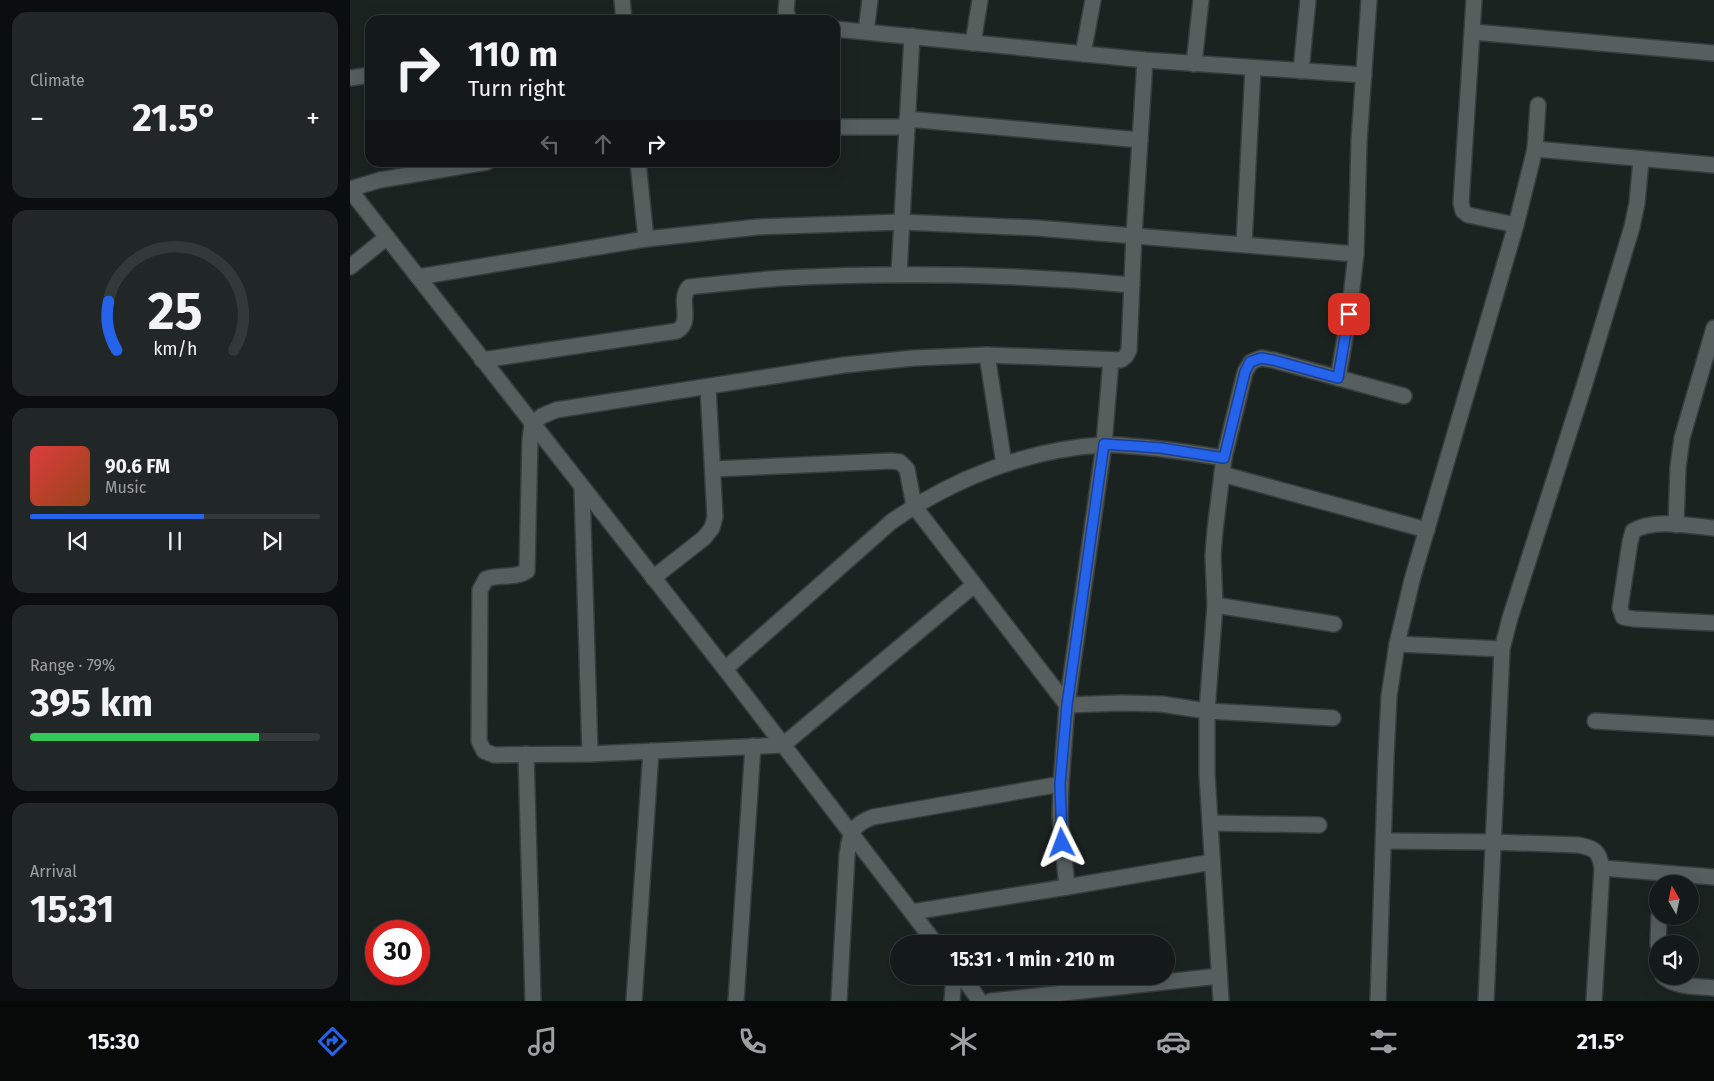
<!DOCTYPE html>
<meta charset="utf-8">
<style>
body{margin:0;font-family:"Fira Sans",sans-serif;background:#212726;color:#f1f3f6;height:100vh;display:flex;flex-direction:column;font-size:19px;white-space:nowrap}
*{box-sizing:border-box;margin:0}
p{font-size:16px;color:#9da1a2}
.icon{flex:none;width:28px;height:28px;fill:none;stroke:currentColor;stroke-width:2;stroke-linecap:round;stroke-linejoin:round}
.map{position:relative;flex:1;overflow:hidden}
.side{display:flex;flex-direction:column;gap:12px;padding:12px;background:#0b0e0e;width:350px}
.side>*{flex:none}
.guide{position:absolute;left:15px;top:15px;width:475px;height:152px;border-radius:15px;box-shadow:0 5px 20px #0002,0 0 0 1px #333838;background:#141a19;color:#f1f3f6;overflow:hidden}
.needle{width:32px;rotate:351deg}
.fabs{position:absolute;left:1299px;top:875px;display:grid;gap:10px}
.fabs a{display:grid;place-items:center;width:50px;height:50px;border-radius:50%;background:#141a19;box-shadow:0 5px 20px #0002,0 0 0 1px #333838;font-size:25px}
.speed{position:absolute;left:15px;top:920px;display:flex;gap:10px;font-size:25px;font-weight:700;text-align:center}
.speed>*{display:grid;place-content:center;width:65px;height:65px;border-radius:50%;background:#141a19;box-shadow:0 5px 20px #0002,0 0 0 1px #333838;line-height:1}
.speed .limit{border:8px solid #d22;background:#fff;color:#111}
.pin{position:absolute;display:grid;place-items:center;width:42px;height:42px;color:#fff;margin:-21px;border-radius:10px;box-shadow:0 2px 8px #0006}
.me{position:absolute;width:55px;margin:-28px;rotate:357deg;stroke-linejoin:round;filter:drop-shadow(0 0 4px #0008)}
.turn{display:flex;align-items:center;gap:18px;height:105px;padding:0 20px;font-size:22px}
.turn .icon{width:65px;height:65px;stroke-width:2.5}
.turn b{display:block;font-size:35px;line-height:42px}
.lanes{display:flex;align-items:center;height:48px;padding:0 20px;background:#0003;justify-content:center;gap:25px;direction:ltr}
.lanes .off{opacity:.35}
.big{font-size:38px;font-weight:700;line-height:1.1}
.side .widget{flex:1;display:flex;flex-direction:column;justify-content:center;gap:8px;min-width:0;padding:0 18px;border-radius:15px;background:#212726}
.side .dial{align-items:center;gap:0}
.dial svg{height:130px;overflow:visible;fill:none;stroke:#333838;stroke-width:7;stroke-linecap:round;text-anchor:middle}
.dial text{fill:#f1f3f6;stroke:none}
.song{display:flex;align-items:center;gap:15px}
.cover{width:60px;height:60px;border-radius:8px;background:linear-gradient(135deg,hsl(0 70% 55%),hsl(20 70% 35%))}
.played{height:5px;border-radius:2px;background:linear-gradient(90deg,#2563eb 60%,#333838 60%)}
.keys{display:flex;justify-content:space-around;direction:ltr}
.heat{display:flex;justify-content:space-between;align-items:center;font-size:28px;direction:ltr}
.charge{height:8px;border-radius:4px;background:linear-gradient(90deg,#34c759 79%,#333838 0)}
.trip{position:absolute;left:540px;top:935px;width:285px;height:50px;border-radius:25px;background:#141a19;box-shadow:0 5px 20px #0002,0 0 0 1px #333838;font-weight:700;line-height:50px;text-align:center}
.tabs{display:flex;height:80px;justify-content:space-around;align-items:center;background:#080a0a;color:#9da1a2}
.tabs .icon{width:35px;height:35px}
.tabs .current{color:#2563eb}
.tabs b{font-size:22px;color:#f1f3f6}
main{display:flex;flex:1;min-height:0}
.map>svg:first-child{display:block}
</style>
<main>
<section class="side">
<div class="widget"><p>Climate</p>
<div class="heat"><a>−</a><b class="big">21.5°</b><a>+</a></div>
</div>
<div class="widget dial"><svg viewBox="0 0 100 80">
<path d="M14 69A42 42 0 1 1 86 69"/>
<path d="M14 69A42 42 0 0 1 9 39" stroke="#2563eb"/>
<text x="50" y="56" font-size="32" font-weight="700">25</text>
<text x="50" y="72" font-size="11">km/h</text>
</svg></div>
<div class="widget">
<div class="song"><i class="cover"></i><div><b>90.6 FM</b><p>Music</p></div></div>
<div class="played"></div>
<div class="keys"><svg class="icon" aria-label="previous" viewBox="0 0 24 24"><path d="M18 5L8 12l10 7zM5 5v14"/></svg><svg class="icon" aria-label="pause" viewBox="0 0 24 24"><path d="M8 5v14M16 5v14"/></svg><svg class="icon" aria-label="next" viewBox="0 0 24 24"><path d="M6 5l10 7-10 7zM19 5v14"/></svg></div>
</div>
<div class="widget"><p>Range · 79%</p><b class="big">395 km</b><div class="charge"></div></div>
<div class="widget"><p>Arrival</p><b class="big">15:31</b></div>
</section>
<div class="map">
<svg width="1364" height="1001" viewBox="0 0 1364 1001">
<rect width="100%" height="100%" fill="#1b2321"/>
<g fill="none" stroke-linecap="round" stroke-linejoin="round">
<g stroke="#373d3c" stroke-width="18">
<g id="minor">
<path d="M272,0L274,20"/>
<path d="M437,0L436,11L439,20"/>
<path d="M1124,0L1111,203L1113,211L1118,215L1166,225"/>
<path d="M485,29L795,60L1014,75"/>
<path d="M516,32L520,0"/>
<path d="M1123,32L1364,53"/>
<path d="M623,43L630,0"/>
<path d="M733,54L743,0"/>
<path d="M844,64L851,0"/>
<path d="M951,71L958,0"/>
<path d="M0,78L20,75"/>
<path d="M557,119L790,140"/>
<path d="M485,127H556"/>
<path d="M1185,149L1364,165"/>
<path d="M288,162L296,239"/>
<path d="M0,189L30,180L137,162"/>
<path d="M0,190L375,669L586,944"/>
<path d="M894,244L903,68"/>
<path d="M0,267L37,237"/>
<path d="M549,274L562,36"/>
<path d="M68,277L296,239L408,227L552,222L687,228L1006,254"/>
<path d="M637,355L654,464"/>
<path d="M132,360L327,331C344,321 327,301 339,287C370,284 402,280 433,278C549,272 666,274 782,285"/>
<path d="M988,378L999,314L1006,254L1009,141L1019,0"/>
<path d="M363,469L541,461L550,462L557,469L564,506L717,705L771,703L811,704L857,711L983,718"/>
<path d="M872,474L1077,530"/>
<path d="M232,489L240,754"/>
<path d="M1326,525L1328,467L1332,438L1364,328"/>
<path d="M1364,528C1339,526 1305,518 1283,531L1280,542L1270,608L1273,617L1284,619L1364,623"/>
<path d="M303,578L354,538L362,528L365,517L358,387"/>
<path d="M624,585L433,745L240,754L144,755L134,751L129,741L130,590L136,579C149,574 165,579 177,571L180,440L182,424L192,416L206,410L494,365L564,358L637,355L771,360L776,356L779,350L784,235L795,60"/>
<path d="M865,605L984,624"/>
<path d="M1047,644L1152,649"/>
<path d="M375,669L541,522C602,479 678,449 753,445C762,444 771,445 780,446C812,448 843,453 874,458"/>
<path d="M1245,721L1364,728"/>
<path d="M176,754L183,1001"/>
<path d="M860,823L969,825"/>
<path d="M1034,841L1143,842L1228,845C1245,848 1249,851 1252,868L1244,1001"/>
<path d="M1252,868L1364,877"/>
<path d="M717,887L710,816L711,784L717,705L754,444L761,360"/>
<path d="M562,912L717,887L862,862"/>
<path d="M1308,944L1309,916"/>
<path d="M612,976L630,1001"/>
<path d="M1313,976C1325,988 1348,986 1364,988"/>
<path d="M284,1001L301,751"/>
<path d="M386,1001L403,746"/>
<path d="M489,1001L497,855C500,834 501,825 523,817L711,784"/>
<path d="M602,1001L604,976"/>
<path d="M641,1001L869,976"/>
<path d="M871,1001L857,774V711L865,605L863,555L865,530L874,458L895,372L901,362L911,358L923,360L1054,396"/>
<path d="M1028,1001L1036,757L1039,696L1047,644L1062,580L1166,225L1185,149L1188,105"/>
<path d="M1136,1001L1152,649L1160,618L1235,383L1282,227L1287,203L1291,160"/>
</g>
</g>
<use href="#minor" stroke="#565f5d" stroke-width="15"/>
</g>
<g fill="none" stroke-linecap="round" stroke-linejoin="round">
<g stroke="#184099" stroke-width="12">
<path id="route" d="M712,843L710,784L717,705L754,444L811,448L874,458L895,372L900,362L911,358L923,360L988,378L999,314"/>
</g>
<use href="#route" stroke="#2563eb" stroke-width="9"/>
</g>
</svg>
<div class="fabs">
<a><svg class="needle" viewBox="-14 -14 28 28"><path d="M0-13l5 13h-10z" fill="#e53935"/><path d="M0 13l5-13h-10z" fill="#9da1a2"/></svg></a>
<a><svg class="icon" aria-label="sound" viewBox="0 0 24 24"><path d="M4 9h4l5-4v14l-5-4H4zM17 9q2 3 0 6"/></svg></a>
</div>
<div class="speed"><div class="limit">30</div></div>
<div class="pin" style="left:999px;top:314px;background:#d93025"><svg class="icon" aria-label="arrive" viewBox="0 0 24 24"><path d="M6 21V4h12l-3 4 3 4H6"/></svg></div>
<svg class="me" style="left:712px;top:843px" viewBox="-20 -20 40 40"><path d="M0-17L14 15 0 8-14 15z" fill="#2563eb" stroke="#fff" stroke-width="4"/></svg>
<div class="trip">15:31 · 1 min · 210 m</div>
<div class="guide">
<div class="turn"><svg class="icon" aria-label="right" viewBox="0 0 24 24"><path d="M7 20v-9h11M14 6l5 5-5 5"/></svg><div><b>110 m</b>Turn right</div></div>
<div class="lanes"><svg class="icon off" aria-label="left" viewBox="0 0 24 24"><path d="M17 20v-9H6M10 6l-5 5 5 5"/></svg><svg class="icon off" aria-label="ahead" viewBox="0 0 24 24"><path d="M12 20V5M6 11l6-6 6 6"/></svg><svg class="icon" aria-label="right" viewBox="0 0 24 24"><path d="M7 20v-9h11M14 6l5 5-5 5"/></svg></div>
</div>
</div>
</main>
<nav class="tabs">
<b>15:30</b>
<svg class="icon current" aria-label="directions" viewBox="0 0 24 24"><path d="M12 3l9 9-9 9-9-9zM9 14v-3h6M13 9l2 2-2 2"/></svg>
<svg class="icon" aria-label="music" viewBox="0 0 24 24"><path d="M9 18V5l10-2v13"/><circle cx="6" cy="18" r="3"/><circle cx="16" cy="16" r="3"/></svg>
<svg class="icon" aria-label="phone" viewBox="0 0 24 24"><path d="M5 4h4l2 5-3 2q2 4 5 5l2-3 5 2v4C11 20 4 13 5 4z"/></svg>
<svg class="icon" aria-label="climate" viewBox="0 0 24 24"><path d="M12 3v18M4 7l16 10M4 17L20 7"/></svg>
<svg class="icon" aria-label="car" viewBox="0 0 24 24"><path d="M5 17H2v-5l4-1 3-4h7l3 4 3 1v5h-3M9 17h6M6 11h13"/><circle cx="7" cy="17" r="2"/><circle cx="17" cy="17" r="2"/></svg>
<svg class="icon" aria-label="filters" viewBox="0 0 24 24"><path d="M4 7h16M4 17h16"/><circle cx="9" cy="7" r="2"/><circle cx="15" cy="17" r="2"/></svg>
<b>21.5°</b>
</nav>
